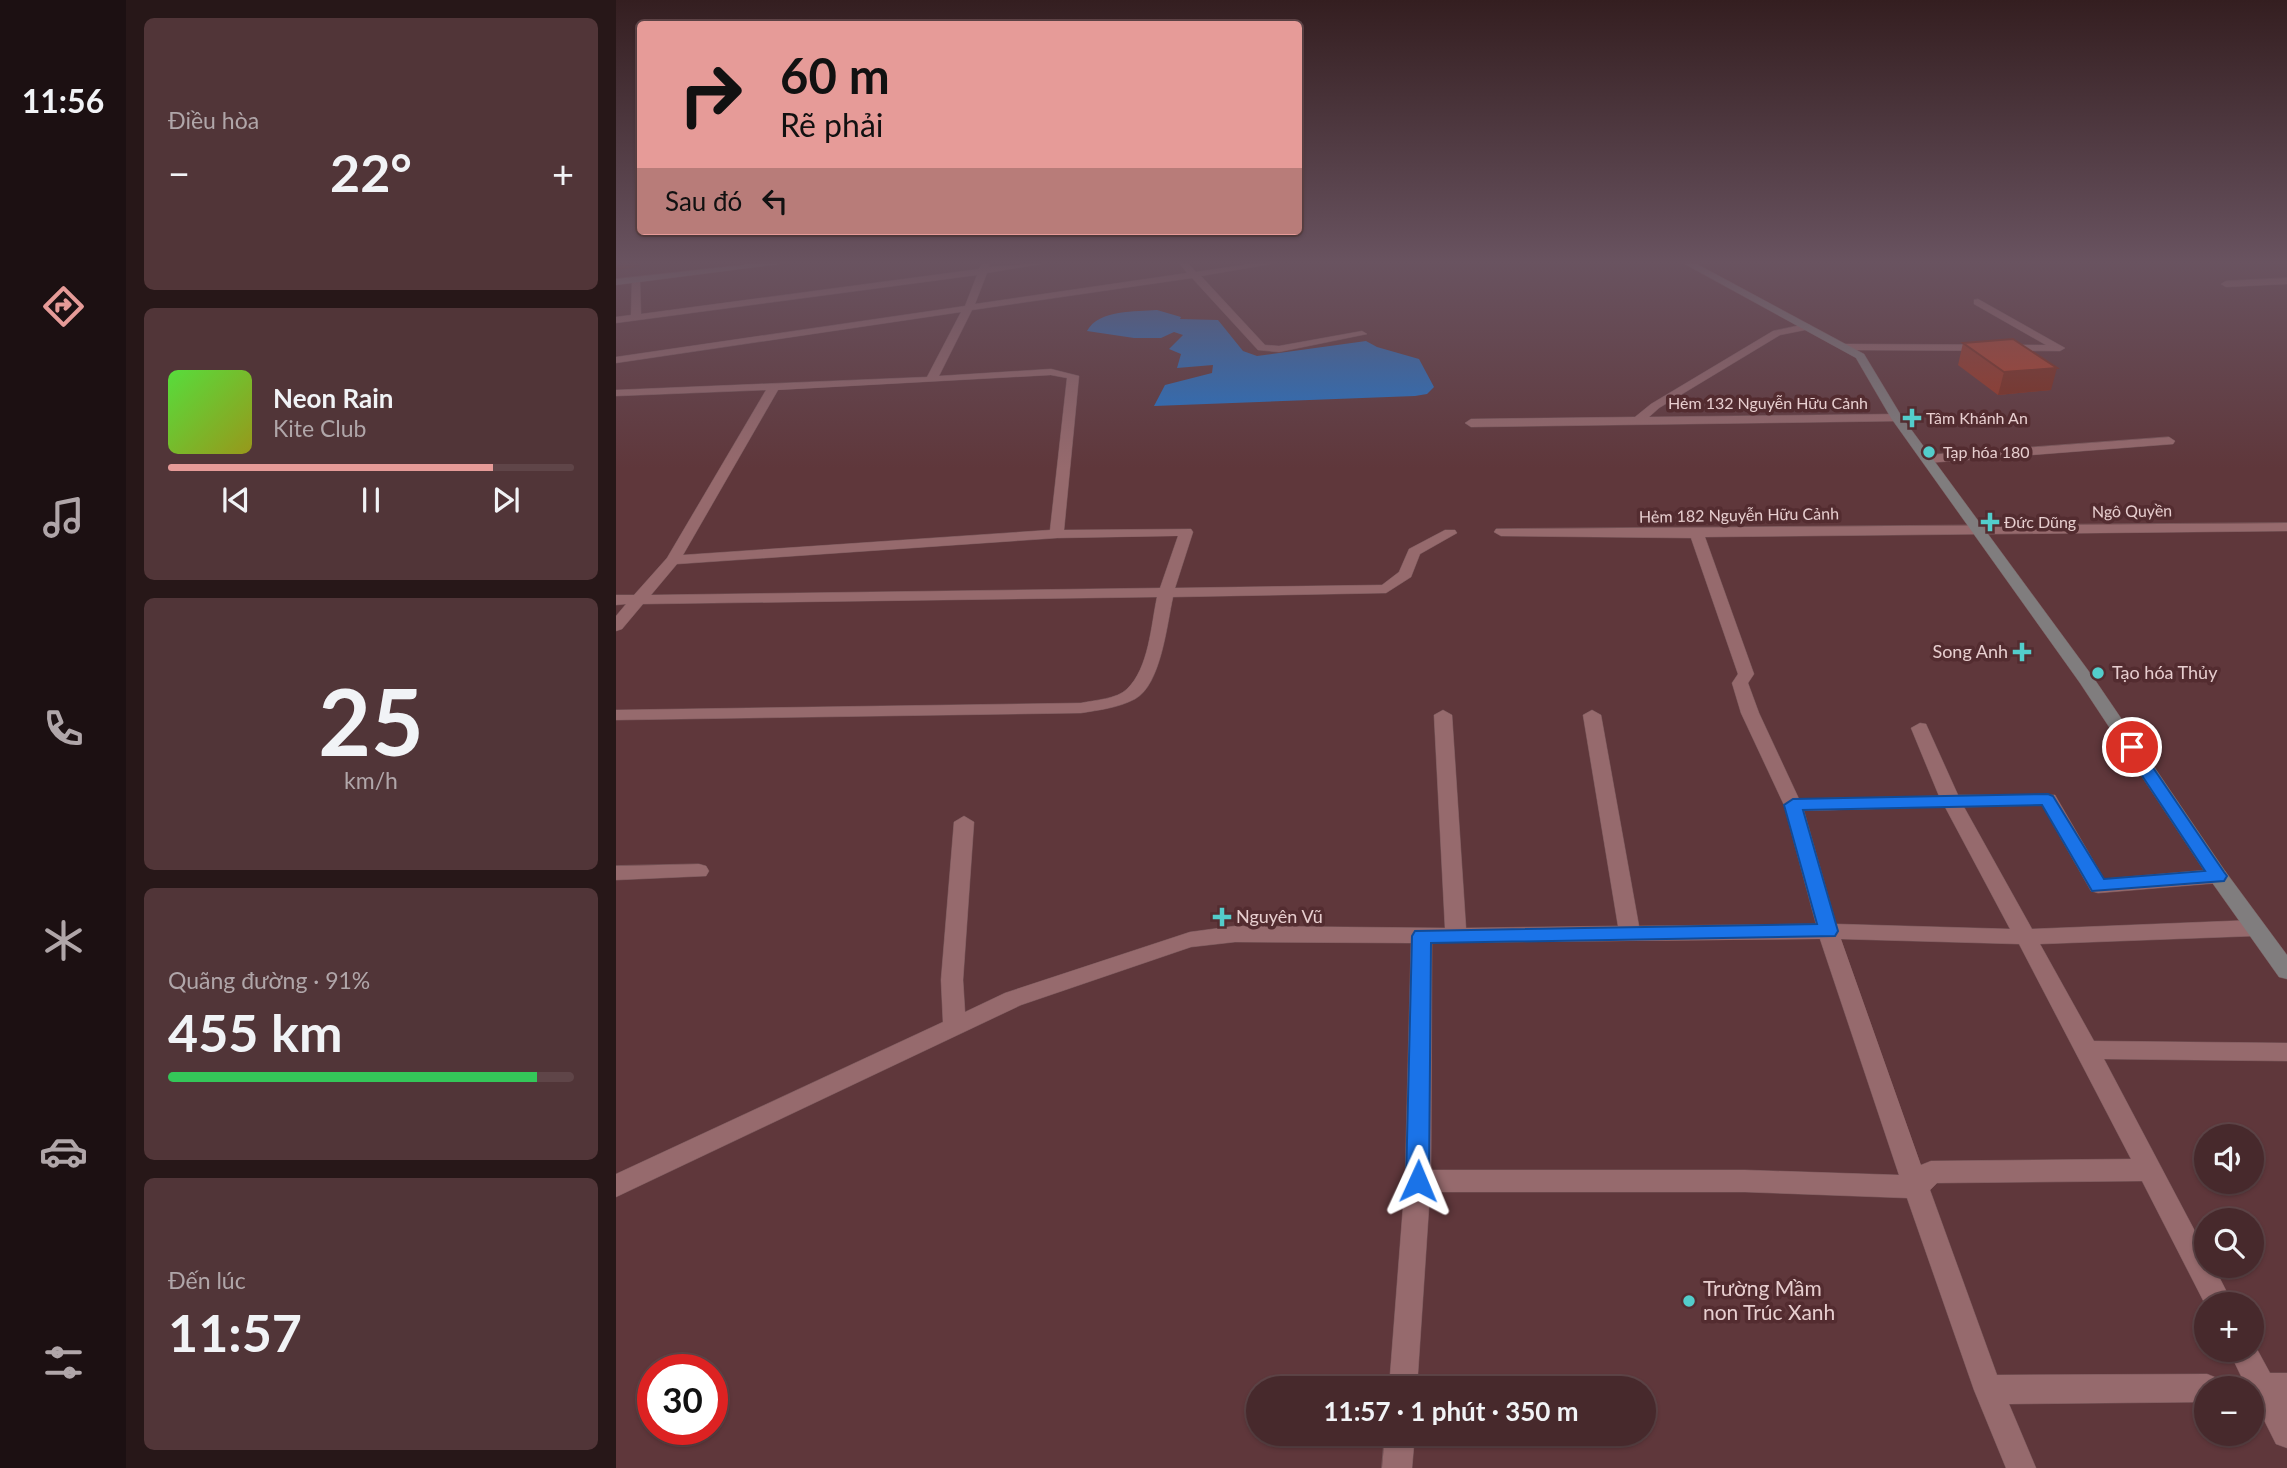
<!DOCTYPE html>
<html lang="vi">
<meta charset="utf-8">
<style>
body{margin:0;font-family:Lato,sans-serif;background:#513538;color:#f1f3f6;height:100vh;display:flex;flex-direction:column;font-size:26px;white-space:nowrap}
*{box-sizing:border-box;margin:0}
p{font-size:23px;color:#b0a6a9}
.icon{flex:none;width:38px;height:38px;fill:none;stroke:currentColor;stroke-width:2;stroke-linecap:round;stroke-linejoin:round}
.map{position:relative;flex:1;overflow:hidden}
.details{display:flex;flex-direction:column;gap:18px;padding:18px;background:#271718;width:490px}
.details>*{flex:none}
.banner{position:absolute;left:21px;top:21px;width:665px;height:214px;border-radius:7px;box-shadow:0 2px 5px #0004,0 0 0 2px #5f4548;background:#e69b98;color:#111;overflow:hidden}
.tools{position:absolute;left:1578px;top:1124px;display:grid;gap:14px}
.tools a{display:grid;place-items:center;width:70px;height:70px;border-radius:50%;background:#47292c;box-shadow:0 2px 5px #0004,0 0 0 2px #5f4548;font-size:35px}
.speed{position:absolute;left:21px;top:1354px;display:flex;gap:14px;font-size:35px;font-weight:700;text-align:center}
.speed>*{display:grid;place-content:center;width:91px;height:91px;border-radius:50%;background:#47292c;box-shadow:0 2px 5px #0004,0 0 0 2px #5f4548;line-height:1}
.speed .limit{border:10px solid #d22;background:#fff;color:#111}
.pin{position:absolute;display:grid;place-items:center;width:60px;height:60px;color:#fff;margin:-30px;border:4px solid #fff;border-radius:50%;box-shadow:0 2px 7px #0007}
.me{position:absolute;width:77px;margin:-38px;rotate:1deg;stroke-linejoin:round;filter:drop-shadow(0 0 5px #0008)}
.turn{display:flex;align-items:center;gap:24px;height:147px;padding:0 28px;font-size:32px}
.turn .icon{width:91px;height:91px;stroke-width:2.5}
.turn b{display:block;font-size:49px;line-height:60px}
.then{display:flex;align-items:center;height:66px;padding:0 28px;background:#0003;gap:14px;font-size:26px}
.big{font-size:52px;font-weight:700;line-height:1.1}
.details .card{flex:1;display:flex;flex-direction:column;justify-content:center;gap:10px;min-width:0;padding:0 24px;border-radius:10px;background:#513538}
.details .dial{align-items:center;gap:0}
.dial b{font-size:91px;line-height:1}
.song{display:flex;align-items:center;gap:21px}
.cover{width:84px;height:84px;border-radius:10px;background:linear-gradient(135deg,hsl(110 70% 55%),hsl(60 70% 35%))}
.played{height:7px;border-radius:4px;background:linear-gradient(90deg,#e69b98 80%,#5f4548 80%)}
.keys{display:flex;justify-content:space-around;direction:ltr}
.heat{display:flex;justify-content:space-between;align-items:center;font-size:38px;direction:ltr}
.charge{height:10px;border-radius:5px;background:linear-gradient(90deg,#34c759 91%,#5f4548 0)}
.trip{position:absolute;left:630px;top:1376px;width:410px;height:70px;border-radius:35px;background:#47292c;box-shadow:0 2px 5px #0004,0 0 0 2px #5f4548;font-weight:700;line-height:70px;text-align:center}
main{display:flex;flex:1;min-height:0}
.dock{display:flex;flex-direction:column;width:126px;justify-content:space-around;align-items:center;background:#1c1012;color:#b0a6a9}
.dock .icon{width:49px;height:49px}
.dock .current{color:#e69b98}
.dock b{font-size:32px;color:#f1f3f6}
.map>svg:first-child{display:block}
</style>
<main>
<nav class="dock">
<b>11:56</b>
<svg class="icon current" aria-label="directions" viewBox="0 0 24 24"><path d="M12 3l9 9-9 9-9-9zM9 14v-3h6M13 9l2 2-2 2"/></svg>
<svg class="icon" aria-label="music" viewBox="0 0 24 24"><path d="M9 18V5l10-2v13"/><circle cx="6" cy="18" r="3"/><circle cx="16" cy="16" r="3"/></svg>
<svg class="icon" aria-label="phone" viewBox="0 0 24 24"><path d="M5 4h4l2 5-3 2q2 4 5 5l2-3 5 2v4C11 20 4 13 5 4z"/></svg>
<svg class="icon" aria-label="climate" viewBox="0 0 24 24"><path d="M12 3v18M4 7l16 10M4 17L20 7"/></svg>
<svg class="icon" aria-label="car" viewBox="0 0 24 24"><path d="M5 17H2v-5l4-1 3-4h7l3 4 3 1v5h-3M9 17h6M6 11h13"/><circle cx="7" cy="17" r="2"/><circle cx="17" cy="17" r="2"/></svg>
<svg class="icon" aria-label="filters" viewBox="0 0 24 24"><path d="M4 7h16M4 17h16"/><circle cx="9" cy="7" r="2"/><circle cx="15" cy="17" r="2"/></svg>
</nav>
<section class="details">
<div class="card"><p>Điều hòa</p>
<div class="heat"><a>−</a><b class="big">22°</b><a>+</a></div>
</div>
<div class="card">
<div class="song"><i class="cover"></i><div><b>Neon Rain</b><p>Kite Club</p></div></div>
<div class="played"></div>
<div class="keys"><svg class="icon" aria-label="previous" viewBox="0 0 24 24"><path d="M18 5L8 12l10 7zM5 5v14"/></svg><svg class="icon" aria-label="pause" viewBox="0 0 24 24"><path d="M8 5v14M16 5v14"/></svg><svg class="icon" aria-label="next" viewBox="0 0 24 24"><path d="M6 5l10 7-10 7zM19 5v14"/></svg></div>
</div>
<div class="card dial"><b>25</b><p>km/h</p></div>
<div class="card"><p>Quãng đường · 91%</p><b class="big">455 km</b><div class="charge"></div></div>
<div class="card"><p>Đến lúc</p><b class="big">11:57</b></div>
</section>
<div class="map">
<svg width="1671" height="1468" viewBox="0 0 1671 1468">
<rect width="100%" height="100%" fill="#5f373b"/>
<path fill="#2075cd" d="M541,310L565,317L564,319L602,320L627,351L641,356L750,341L761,347L803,359L818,387L811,394L799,396L538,406L549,385L596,373L597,365L561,368L565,354L553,349L567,335L558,332L545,338H518L471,331C483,309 520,312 541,310Z"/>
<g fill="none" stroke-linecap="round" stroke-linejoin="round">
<g stroke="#775659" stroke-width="1">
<g id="street">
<path d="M366,263H374L373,267L431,263L371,273L359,304L571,273L563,263H572L580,272L640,263H661L585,276L649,345L663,346L746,331L751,334L663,352L642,350L576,278L356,310L323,376L435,369L463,376L448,530L575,529L577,532L559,588L766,585L783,572L793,549L829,530H839L841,533L804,554L795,577L770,593L557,597C551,624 545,685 519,699C502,708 483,710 465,713L0,720V710L465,703C479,700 501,699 511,689C533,668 535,625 541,597L27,604L6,629L0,631V616L10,604L0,605V595H18L51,558L150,390L0,396V390L311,377L345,312L0,363V357L349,306L361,275L0,323V317L15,315L16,278L24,280L25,314L363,269ZM435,375L451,378L434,530L67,555L162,390ZM562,536L544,588L35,595L61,564L441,538Z"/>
<path d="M1671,278V284L1610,287L1605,284L1610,281Z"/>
<path d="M1362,299L1449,348L1444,351L1229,350L1224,347L1229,344L1430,345L1358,304V300Z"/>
<path d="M1190,324L1194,325V329L1164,335L1043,408L1033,417L1281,414L1287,418L1285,421L855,427L849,423L855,419L1019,417L1035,404L1157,331Z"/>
<path d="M1553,437L1559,441L1557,444L1311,463L1305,459L1311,455Z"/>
<path d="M1671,523V531L1089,537L1138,674L1132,683L1143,713L1183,799L1323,796L1295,728L1304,723L1310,724L1342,795H1439L1488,879L1602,869L1609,871L1612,876L1609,881L1602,883L1482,893L1475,891L1426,805L1348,807L1416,929L1638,920L1645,923L1648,928L1645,933L1638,936L1424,944L1478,1041L1671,1043V1061L1488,1059L1591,1254V1265H1597L1617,1304H1591V1308L1526,1181L1321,1183L1314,1190L1381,1375L1591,1374L1601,1378L1605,1388H1591V1402L1393,1404L1420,1468H1390L1358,1390L1291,1198L1129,1192H814L801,1388H773L789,1181L795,943L619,942L575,947L405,1005L0,1197V1174L327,1022L325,980L338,822L348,816L358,822L347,980L349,1012L389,993L574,932L619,926L829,928L818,715L827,710L836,715L850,928L1002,926L967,715L976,710L985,715L1023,926L1200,924L1168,805L1125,713L1116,683L1122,674L1075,538L885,536L878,532L880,529ZM1329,807L1394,929L1220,924L1188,811ZM1204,939L1283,1175L1129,1170H815L816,943ZM1225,939L1403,944L1515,1159L1315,1161L1305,1165Z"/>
<path d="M83,864L90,866L93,871L90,876L0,880V866Z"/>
<path d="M1636,1340L1654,1373H1671V1448L1660,1444L1639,1402H1636V1388H1622L1626,1378L1612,1349H1636Z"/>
<path d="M769,1433H799L796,1468H766Z"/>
</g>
</g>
<g stroke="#775659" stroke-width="1">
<g id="secondary">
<path d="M144,263H171L0,285V279Z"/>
<path d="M1067,263H1079L1248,354L1286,417L1477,677L1609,871L1671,955V979L1663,977L1595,881L1464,683L1275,418L1240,358Z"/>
</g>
</g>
<use href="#street" fill="#966a6d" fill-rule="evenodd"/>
<use href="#secondary" fill="#807d7e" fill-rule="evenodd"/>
</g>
<path fill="#9c3622" d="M1347,343L1435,390L1382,395L1342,365Z"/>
<g fill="#7f2c1b">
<path d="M0,263H24L23,267L0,270Z"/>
<path d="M1441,368L1435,390L1382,395L1388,372Z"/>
</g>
<path fill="#b53f27" stroke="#7f2c1b" stroke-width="2" d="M1397,339L1441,368L1388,372L1347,343Z"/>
<linearGradient id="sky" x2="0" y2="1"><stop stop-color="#341e20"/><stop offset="0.56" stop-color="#695360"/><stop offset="1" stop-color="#695360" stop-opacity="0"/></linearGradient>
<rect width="1671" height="468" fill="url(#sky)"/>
<path fill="#1a73e8" stroke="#114b97" stroke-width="2" d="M1516,742L1521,744L1608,872L1611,876L1608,881L1476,891L1426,805L1187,810L1222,931L1219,936L815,943L813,1181L810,1188L802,1191L794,1188L790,1181L796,936L799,931L1201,924L1168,805L1177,799L1432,794L1437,796L1488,879L1589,871L1507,747Z"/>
<g fill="#53cdcb" stroke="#532c30" stroke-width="2.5">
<path d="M1292.5 407.5h7v7h7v7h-7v7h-7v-7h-7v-7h7z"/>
<circle cx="1313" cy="452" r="7"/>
<path d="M1370.5 511.5h7v7h7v7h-7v7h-7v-7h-7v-7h7z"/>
<path d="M1402.5 641.5h7v7h7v7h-7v7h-7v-7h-7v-7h7z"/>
<circle cx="1482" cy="673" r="7"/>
<path d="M602.5 906.5h7v7h7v7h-7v7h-7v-7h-7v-7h7z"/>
<circle cx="1073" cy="1301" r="7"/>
</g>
<g text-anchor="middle" stroke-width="7" stroke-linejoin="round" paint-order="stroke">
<g font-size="16" fill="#e7cecf" stroke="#532c30">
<text x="1152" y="409">Hẻm 132 Nguyễn Hữu Cảnh</text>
<text transform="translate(1516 511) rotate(-1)" y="6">Ngô Quyền</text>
<text transform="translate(1123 515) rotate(-1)" y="6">Hẻm 182 Nguyễn Hữu Cảnh</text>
</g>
<g font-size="16" fill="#e7cecf" stroke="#532c30" text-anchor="start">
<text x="1310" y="424">Tâm Khánh An</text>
<text x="1327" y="458">Tạp hóa 180</text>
<text x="1388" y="528">Đức Dũng</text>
</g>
<g font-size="18" fill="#e7cecf" stroke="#532c30" text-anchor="start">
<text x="1392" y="658" text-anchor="end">Song Anh</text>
<text x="1496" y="679">Tạo hóa Thủy</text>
<text x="620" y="923">Nguyên Vũ</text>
</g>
<g font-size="21" fill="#e7cecf" stroke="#532c30" text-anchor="start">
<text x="1087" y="1296">Trường Mầm<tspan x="1087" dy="24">non Trúc Xanh</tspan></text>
</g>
</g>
</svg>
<div class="tools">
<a><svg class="icon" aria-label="sound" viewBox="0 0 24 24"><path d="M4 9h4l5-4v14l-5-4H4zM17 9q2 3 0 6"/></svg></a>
<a><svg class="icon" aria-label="search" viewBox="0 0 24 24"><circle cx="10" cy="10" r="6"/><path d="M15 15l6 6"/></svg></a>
<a>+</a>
<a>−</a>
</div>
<div class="speed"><div class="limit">30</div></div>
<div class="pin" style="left:1516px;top:747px;background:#d93025"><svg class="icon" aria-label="arrive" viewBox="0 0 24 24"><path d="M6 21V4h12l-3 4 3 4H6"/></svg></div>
<svg class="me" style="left:802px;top:1181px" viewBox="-20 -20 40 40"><path d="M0-17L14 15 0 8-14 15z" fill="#1a73e8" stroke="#fff" stroke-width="4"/></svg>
<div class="trip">11:57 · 1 phút · 350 m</div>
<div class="banner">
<div class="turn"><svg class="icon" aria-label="right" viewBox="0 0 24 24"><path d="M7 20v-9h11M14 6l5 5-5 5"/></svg><div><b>60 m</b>Rẽ phải</div></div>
<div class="then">Sau đó<svg class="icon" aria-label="left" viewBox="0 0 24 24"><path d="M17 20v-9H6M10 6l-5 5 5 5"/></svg></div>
</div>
</div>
</main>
